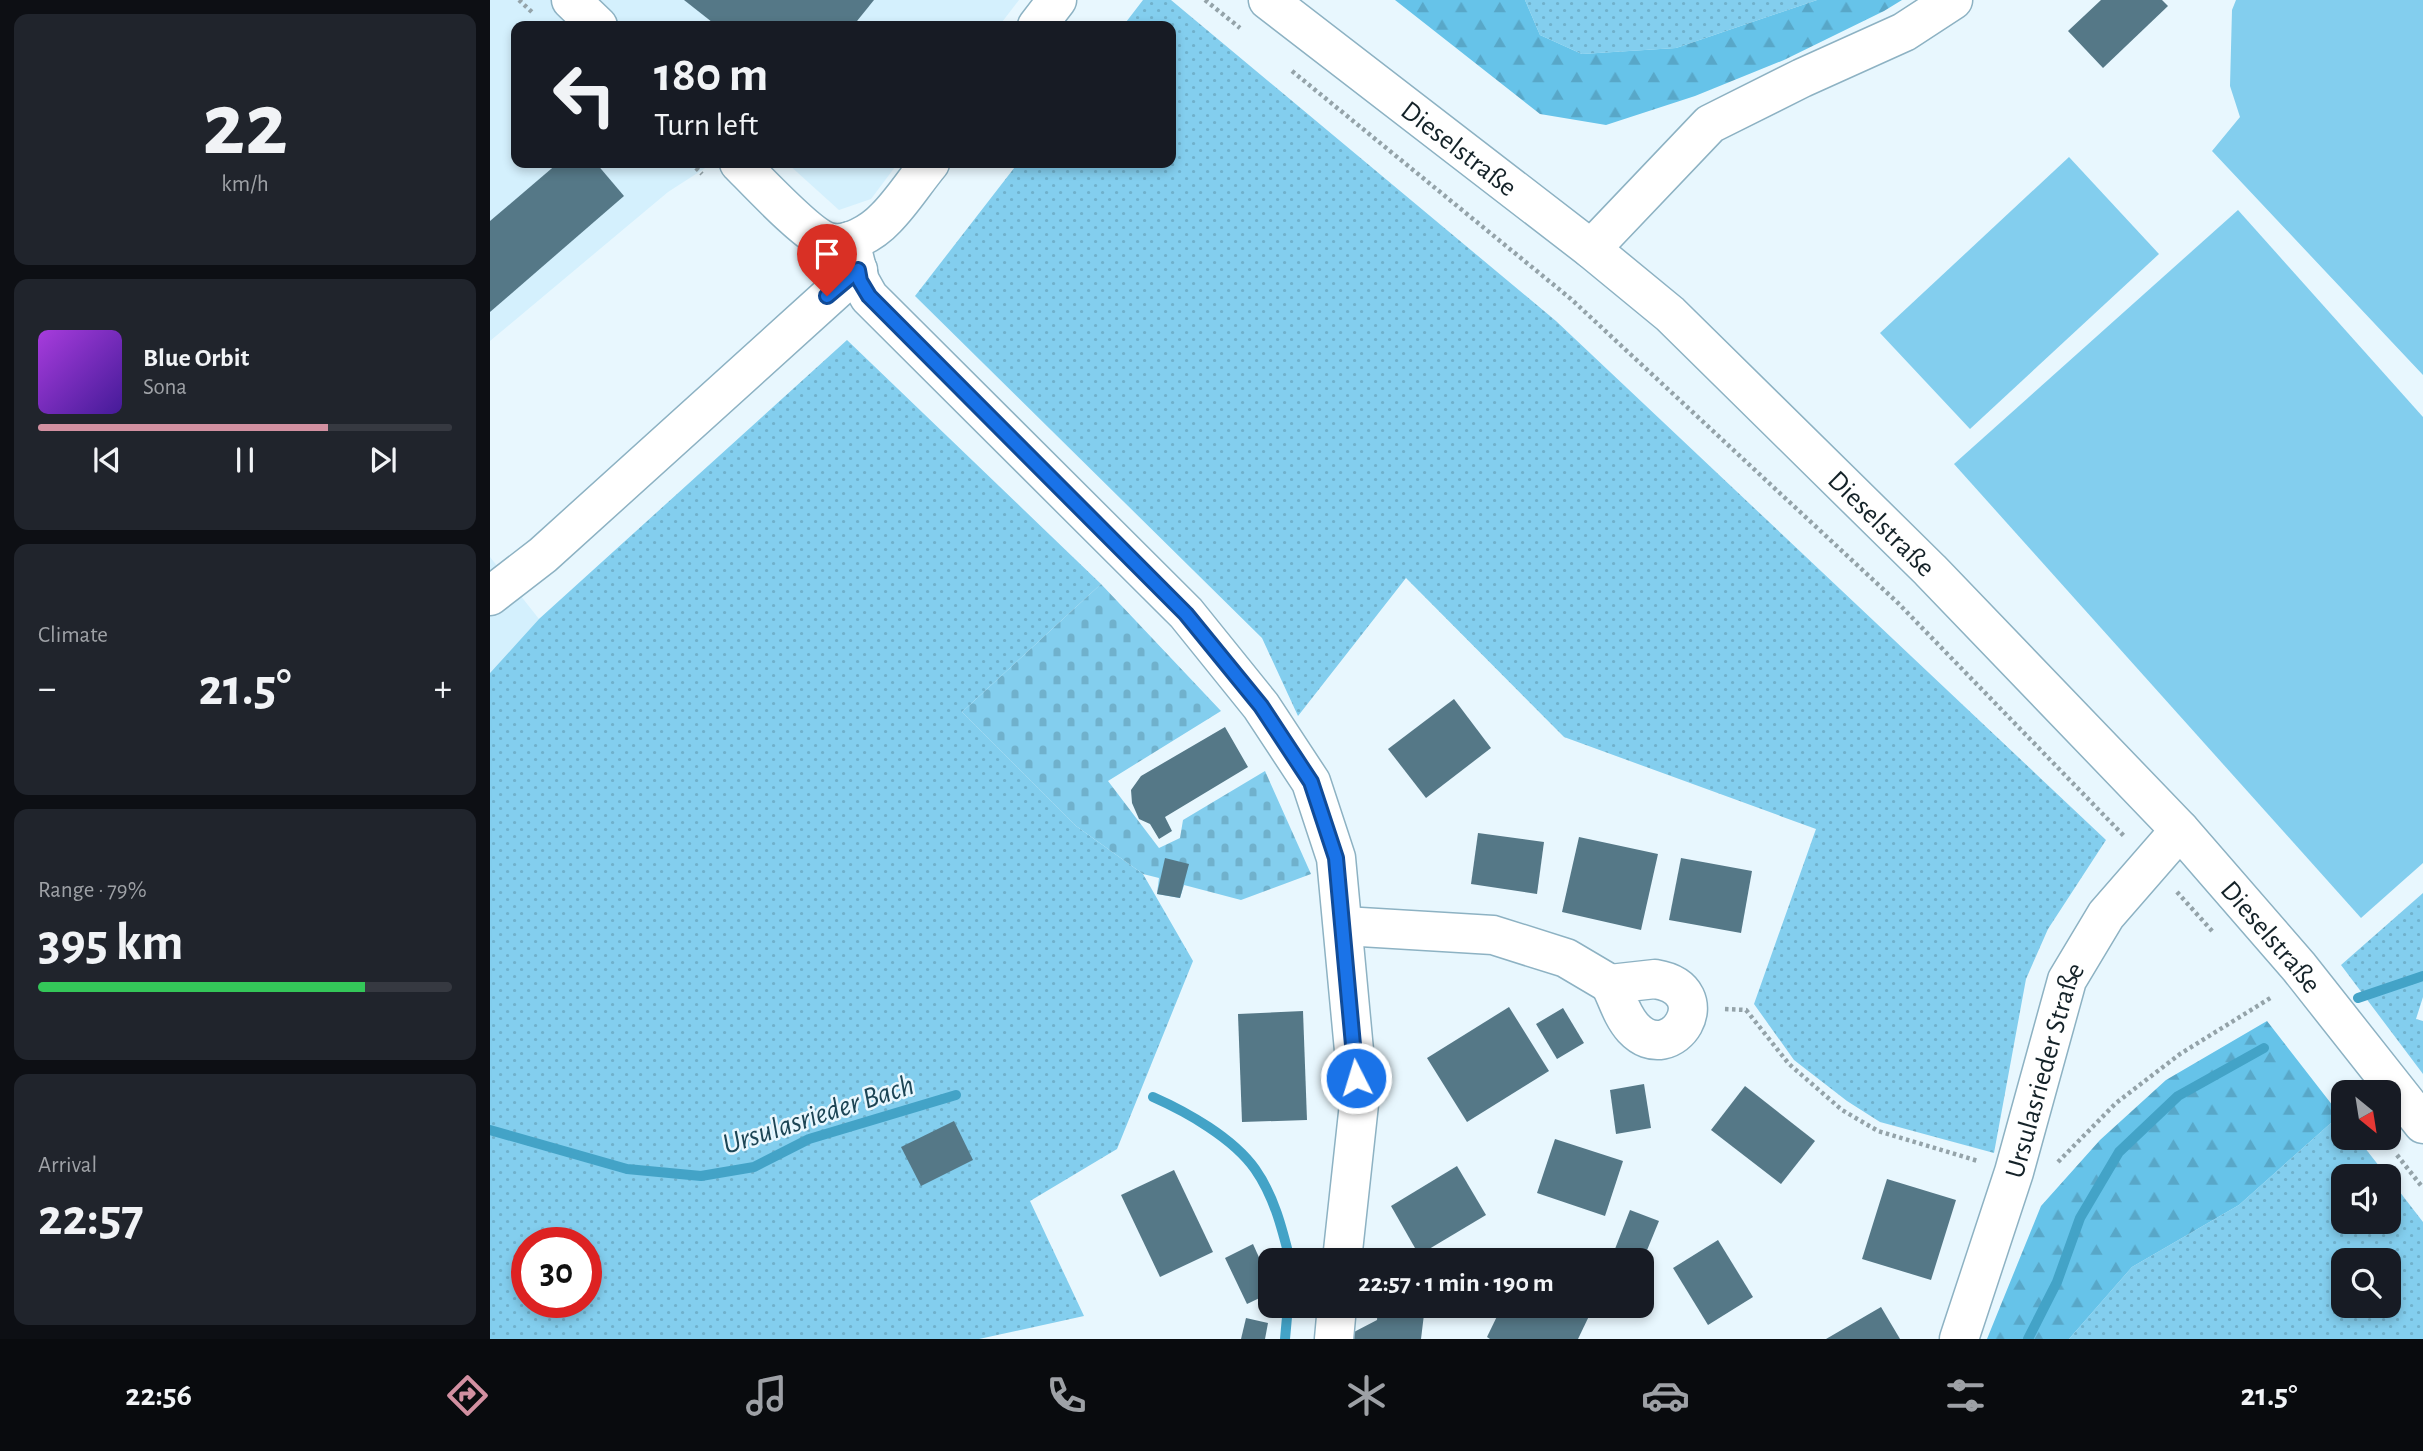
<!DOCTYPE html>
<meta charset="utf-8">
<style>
body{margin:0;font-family:"Alegreya Sans",sans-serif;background:#20242c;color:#f1f3f6;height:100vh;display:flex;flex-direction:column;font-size:26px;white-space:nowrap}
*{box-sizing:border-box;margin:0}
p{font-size:23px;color:#9ea1a6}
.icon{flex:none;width:38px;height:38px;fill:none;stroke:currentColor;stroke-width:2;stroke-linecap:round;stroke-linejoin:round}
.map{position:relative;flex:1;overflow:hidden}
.details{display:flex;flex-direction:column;gap:14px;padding:14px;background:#0d0f14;width:490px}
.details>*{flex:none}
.banner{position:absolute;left:21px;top:21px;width:665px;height:147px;border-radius:14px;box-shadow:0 4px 10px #0003;background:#171b24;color:#f1f3f6;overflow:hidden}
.needle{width:46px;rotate:150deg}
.tools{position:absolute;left:1841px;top:1080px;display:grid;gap:14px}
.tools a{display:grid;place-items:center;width:70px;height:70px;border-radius:14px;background:#171b24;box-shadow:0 4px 10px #0003;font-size:35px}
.speed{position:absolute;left:21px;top:1227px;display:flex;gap:14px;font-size:35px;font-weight:700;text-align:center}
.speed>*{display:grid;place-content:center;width:91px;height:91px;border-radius:50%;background:#171b24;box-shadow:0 4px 10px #0003;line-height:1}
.speed .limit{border:10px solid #d22;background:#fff;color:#111}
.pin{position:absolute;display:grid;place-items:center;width:60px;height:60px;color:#fff;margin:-72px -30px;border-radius:50% 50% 50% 0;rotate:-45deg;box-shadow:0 0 7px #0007}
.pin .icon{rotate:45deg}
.me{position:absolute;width:77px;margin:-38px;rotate:355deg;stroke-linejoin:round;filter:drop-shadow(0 0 5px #0008)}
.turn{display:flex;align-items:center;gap:24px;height:147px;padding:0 28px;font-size:32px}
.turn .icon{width:91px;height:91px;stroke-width:2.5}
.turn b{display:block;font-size:49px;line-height:60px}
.big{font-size:52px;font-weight:700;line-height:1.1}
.details .tile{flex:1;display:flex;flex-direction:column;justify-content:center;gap:10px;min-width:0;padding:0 24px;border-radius:14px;background:#20242c}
.details .dial{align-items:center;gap:0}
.dial b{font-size:91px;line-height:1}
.song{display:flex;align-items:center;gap:21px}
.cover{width:84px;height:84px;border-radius:10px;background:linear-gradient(135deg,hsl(280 70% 55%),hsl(260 70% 35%))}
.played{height:7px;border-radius:4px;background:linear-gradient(90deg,#d290a1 70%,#363941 70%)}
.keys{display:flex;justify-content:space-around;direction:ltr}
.heat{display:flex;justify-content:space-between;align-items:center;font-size:38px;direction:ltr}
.charge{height:10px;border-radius:5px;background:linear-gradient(90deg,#34c759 79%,#363941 0)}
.trip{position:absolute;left:768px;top:1248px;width:396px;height:70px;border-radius:14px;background:#171b24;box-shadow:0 4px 10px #0003;font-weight:700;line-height:70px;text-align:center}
.dock{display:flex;height:112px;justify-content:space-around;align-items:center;background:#090b0e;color:#9ea1a6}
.dock .icon{width:49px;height:49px}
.dock .selected{color:#d290a1}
.dock b{font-size:32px;color:#f1f3f6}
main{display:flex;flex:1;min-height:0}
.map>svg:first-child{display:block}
</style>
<main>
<section class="details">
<div class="tile dial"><b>22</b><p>km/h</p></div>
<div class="tile">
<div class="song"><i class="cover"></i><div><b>Blue Orbit</b><p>Sona</p></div></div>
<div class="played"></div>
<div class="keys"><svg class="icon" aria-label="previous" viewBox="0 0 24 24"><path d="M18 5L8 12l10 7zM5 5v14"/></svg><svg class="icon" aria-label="pause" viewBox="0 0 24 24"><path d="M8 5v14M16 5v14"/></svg><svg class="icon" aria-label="next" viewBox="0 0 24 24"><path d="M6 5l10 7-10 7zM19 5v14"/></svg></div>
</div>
<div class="tile"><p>Climate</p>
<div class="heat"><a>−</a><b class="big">21.5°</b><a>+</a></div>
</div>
<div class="tile"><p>Range · 79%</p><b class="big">395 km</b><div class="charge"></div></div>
<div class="tile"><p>Arrival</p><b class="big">22:57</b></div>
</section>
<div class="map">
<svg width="1933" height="1339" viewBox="0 0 1933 1339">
<defs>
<pattern id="grass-dots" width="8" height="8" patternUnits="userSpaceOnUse" patternTransform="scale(1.75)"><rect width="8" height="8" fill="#83ceee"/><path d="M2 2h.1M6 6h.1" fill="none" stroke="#70b1cc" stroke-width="1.8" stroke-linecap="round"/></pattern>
<pattern id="forest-firs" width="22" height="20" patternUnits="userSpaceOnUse" patternTransform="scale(1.75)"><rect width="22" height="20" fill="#66c3e9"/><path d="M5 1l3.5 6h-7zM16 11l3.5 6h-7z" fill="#58a7c8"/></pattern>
<pattern id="cemetery-stones" width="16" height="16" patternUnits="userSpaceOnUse" patternTransform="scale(1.75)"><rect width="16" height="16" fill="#83ceee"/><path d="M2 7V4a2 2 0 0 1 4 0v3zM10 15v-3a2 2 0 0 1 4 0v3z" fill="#70b1cc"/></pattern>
</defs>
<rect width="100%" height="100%" fill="#e8f7fe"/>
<g fill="#d4f0fd">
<path d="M0,0H529L509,26H26V163H223L178,192L0,341Z"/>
<path d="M297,163H408L381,199L349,210Z"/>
<path d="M0,557L49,619L0,673Z"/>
</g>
<g fill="url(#grass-dots)" fill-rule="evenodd">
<path d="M653,0H681L1066,321L1616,840L1558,929L1536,979L1504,1153L1390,1122L1357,1101L1304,1060L1264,1004L1326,829L1074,737L916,578L808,716L772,638L425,296L528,163H681V26H633Z"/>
<path d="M1035,0H1327L1186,48L1092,54L1050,35Z"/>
<path d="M357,340L611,584L472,712L586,826L653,874L703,961L627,1149L540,1201L594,1316L489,1339H0V673L49,619ZM37,1242H96V1302H37Z"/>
<path d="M1933,893V997L1926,1019L1933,1021V1074L1851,965Z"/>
<path d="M1850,1115L1853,1119V1138H1867L1897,1176H1853V1222H1899V1178L1933,1222V1339H1579L1642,1267L1749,1205ZM1853,1260H1899V1306H1853Z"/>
</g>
<g fill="url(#forest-firs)">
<path d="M905,0H1035L1050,35L1092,54L1186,48L1327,0H1412L1394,11L1294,60L1205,96L1116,125L1050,114Z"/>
<path d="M1777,1021L1850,1115L1749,1205L1642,1267L1579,1339H1497L1551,1206L1610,1140L1676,1080Z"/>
</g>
<path fill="url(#cemetery-stones)" d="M611,584L731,711L618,781L669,848L690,838L693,820L775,771L821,874L751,900L694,885L690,898L667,894L669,878L653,874L586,826L472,712Z"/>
<g fill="#83ceee">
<path d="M1746,0H1933V375L1722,151L1750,117L1740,86L1742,10Z"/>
<path d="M1579,157L1669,254L1480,429L1390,333Z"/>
<path d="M1748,210L1933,417V863L1871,918L1464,464Z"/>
</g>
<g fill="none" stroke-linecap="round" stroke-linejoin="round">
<g stroke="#43a3c7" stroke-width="10">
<path d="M1868,998L1933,976"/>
<path d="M663,1097C697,1112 743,1138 765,1169C784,1196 792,1228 800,1260"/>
<path d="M0,1130L137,1169L211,1176L264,1167L319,1139L466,1095"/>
<path d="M795,1339L798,1306"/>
<path d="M1538,1339L1567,1282L1590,1218L1629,1152L1688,1096L1774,1048"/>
</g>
</g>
<g fill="#557887">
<path d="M194,0H384L363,26H227Z"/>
<path d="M1611,0H1672L1678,6L1613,68L1578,31Z"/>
<path d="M68,163H106L134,196L0,312V221Z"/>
<path d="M964,699L1001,748L936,798L898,749Z"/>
<path d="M735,727L758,767L675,817L682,831L669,839L660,824L649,819L642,803L641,790L651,776Z"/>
<path d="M988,833L1054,842L1047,894L981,884Z"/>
<path d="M1089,837L1168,854L1151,930L1072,912Z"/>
<path d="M675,858L699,864L690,898L667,894Z"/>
<path d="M1191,858L1262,871L1251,933L1179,920Z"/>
<path d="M1019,1007L1059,1071L977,1122L937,1058Z"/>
<path d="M1073,1008L1094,1043L1067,1059L1046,1024Z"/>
<path d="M813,1011L817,1120L752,1122L748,1014Z"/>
<path d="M1154,1084L1161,1128L1126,1134L1120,1090Z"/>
<path d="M1255,1086L1325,1141L1291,1184L1221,1130Z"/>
<path d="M464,1121L483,1160L431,1186L411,1147Z"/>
<path d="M1065,1139L1133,1161L1115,1216L1047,1193Z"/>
<path d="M967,1166L996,1215L929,1255L901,1206Z"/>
<path d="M684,1170L723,1252L670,1277L631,1195Z"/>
<path d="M1397,1179L1466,1200L1441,1280L1372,1259Z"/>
<path d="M1140,1210L1169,1221L1153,1260L1125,1249Z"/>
<path d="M1228,1240L1263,1297L1218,1325L1183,1268Z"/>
<path d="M763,1244L780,1282V1293L757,1304L735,1258Z"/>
<path d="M888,1306H935L931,1339H863L864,1332L887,1320Z"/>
<path d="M1012,1306H1083L1100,1314L1088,1339H1000L997,1337Z"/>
<path d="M1391,1307L1410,1339H1336Z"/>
<path d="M756,1318L778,1323L775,1339H751Z"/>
</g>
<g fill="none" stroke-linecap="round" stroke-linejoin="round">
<g stroke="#8db2c3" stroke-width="41">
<g id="minor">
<path d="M81,0L108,26"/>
<path id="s1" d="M778,0L1101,249L1180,314L1440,570L1690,830L1809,967L1933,1124"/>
<path d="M547,26L567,0"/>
<path d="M249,163C266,180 318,236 338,242C357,248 383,232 396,218C412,202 425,181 440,163"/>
<path d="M360,241L370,281L379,297L696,613L771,706L821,782L846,858L869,1104L852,1260"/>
<path d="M1101,249L1220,124L1312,78L1414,32L1463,0"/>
<path d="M0,596L53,555L368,270"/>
<path d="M854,926L1003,935L1076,958L1120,984"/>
<path d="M1165,979C1232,990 1182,1070 1143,1028C1132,1016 1127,998 1120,984Z"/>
<path d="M844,1339L847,1306"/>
<path id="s2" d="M1469,1339L1524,1172L1577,980L1616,915L1690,830"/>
</g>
</g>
<g stroke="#94a3a9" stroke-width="4.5" stroke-dasharray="3.5 3.5" stroke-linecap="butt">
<path d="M29,0L44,14"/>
<path d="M715,0L750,28"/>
<path d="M802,71L1081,299L1408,603L1635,837"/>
<path d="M201,163L212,174"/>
<path d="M1687,892L1723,932"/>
<path d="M1235,1009L1256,1010L1299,1064L1352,1110L1388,1131L1488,1161"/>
<path d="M1907,1155L1933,1188"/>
<path d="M1568,1162L1626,1103L1690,1054L1782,997"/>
</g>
<use href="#minor" stroke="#fff" stroke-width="38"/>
</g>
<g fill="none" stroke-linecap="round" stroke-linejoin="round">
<g stroke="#114b97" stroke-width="18">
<path id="route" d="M337,296L368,270L370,281L379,296L696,614L771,706L821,782L846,858L866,1078"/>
</g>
<use href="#route" stroke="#1a73e8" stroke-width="12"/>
</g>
<g text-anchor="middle" stroke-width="5" stroke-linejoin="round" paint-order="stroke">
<g font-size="28" fill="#142228" stroke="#e8f7fe">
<text dy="10" stroke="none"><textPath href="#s1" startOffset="242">Dieselstraße</textPath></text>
<text dy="10" stroke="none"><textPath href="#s1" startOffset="808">Dieselstraße</textPath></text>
<text dy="10" stroke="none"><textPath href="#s1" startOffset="1376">Dieselstraße</textPath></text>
<text dy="10" stroke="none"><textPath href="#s2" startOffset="282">Ursulasrieder Straße</textPath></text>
</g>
<g font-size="30" font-style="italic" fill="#1c4555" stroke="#e8f7fe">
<text transform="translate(328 1114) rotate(-18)" y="10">Ursulasrieder Bach</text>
</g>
</g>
</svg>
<div class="tools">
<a><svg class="needle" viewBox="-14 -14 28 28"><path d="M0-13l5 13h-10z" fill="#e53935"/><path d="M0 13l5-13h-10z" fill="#9ea1a6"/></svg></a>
<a><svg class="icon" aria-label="sound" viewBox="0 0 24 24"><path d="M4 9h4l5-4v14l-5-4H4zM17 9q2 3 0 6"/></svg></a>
<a><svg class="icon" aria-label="search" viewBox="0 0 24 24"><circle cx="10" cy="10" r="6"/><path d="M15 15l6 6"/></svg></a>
</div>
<div class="speed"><div class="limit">30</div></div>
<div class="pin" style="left:337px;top:296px;background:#d93025"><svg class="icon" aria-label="arrive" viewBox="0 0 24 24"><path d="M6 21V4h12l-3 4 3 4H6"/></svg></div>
<svg class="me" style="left:866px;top:1078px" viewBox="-20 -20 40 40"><circle r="17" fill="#1a73e8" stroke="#fff" stroke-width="3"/><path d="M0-11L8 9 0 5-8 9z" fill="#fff"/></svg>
<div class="trip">22:57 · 1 min · 190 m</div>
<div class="banner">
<div class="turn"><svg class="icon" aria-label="left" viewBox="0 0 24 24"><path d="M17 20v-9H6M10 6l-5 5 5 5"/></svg><div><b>180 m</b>Turn left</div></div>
</div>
</div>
</main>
<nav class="dock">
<b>22:56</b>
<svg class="icon selected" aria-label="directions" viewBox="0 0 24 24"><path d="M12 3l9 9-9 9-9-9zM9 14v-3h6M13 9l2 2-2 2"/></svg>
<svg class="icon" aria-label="music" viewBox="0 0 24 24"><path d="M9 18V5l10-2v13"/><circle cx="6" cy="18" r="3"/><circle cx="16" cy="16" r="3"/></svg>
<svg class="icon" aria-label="phone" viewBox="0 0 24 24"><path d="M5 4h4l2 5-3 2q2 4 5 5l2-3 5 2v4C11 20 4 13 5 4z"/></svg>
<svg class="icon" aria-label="climate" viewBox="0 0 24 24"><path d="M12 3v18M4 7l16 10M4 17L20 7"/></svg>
<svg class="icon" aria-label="car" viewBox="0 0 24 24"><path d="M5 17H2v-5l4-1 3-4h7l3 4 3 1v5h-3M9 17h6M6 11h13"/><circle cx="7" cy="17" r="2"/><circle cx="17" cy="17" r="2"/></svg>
<svg class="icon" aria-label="filters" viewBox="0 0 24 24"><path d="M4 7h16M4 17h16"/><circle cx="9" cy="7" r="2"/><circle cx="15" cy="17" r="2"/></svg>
<b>21.5°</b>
</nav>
